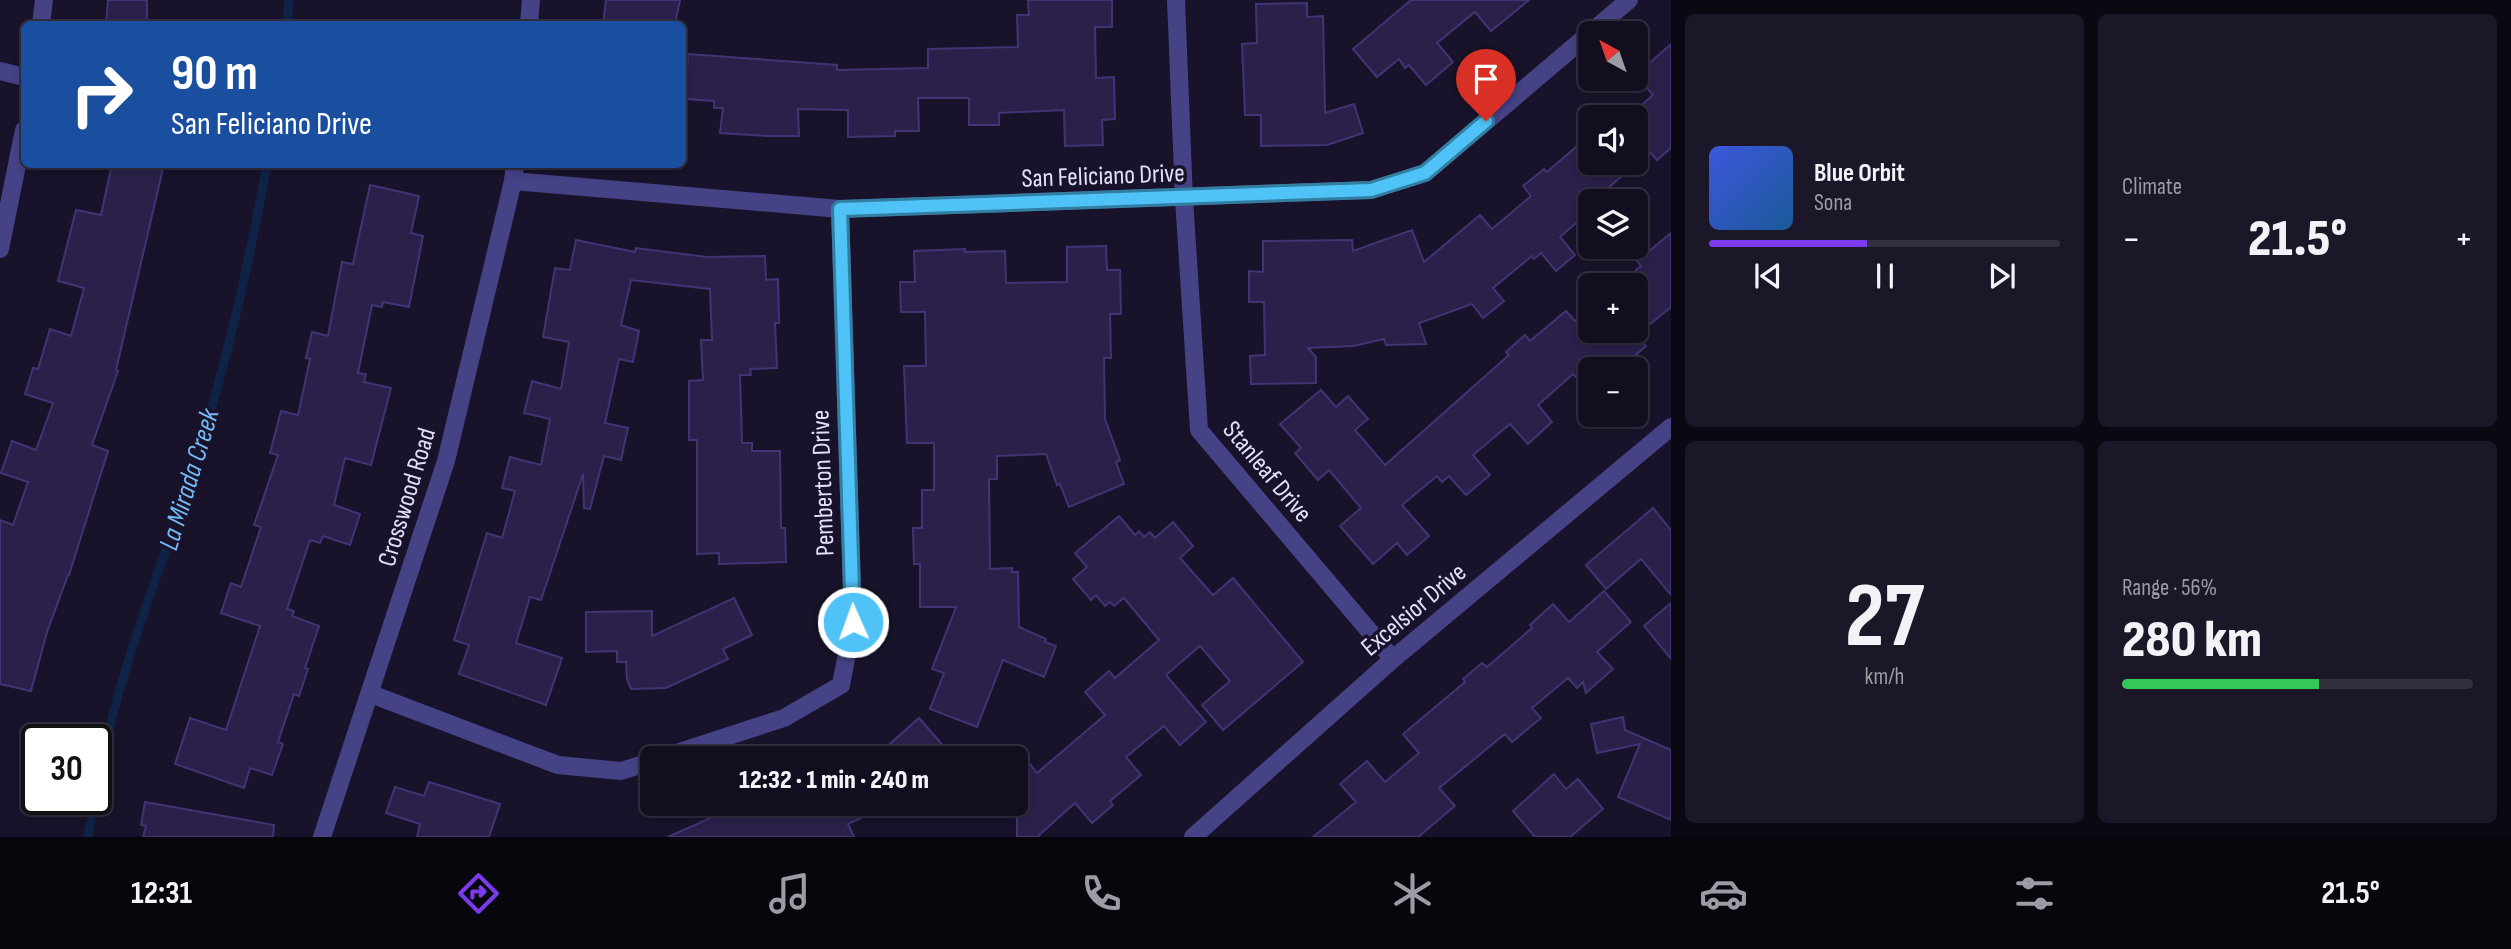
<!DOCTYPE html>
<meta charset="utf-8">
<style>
body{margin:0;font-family:"Sofia Sans Condensed",sans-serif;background:#1b1729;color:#f1f3f6;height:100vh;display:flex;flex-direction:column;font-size:26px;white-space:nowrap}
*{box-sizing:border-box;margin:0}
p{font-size:23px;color:#9c9ca5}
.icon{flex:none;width:38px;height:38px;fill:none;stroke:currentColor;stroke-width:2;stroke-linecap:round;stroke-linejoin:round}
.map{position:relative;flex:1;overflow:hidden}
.side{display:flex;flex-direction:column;gap:14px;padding:14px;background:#0a0812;width:840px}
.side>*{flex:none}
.guide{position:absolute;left:21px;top:21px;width:665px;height:147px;border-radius:10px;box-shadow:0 4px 10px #0003,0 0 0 2px #312e3e;background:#1a4fa0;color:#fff;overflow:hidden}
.needle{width:46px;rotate:320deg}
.controls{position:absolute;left:1578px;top:21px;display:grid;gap:14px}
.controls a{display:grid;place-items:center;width:70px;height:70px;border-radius:10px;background:#120e20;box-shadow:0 4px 10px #0003,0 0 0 2px #312e3e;font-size:35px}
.speed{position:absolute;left:21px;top:724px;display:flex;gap:14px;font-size:35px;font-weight:700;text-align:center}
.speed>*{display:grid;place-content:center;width:91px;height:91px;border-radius:50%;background:#120e20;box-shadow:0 4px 10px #0003,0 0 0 2px #312e3e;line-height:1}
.speed .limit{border:4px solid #111;border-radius:10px;background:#fff;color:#111}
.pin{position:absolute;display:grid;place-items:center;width:60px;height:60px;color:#fff;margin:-72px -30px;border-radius:50% 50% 50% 0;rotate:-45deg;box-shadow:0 0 7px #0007}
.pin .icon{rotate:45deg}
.me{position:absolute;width:77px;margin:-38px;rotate:358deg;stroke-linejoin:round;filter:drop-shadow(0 0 5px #0008)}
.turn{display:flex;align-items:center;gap:24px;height:147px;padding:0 35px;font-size:32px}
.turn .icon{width:91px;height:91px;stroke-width:2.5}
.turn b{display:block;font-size:49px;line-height:60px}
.big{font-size:52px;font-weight:800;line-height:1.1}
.side .tile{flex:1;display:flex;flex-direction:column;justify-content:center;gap:10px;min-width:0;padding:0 24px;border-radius:10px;background:#1b1729}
.side .dial{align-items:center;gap:0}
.dial b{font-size:91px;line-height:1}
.song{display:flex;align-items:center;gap:21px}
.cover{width:84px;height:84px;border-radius:10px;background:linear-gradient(135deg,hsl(230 70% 55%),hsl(210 70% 35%))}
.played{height:7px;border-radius:4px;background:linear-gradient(90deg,#7c3aed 45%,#312e3e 45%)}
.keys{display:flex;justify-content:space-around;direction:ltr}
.heat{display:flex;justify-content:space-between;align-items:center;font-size:38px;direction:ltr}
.charge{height:10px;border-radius:5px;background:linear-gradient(90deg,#34c759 56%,#312e3e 0)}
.side .tiles{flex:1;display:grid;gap:14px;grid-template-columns:repeat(2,1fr)}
.trip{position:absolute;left:640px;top:746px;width:388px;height:70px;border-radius:10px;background:#120e20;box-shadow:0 4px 10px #0003,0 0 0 2px #312e3e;font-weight:800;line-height:70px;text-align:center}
.tab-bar{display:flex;height:112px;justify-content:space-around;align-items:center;background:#07060d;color:#9c9ca5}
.tab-bar .icon{width:49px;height:49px}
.tab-bar .selected{color:#7c3aed}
.tab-bar b{font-size:32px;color:#f1f3f6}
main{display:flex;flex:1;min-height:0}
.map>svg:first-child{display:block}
</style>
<main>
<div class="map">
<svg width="1671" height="837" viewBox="0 0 1671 837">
<rect width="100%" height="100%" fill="#18132a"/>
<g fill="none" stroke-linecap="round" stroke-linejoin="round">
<g stroke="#0f2347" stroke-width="9">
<path d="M287,24L289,0"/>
<path d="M96,789C116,676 162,568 196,459C227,363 249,264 267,164"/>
<path d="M88,837L94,800"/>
</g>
</g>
<g fill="#2a204a" stroke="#423474" stroke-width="2">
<path d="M108,0H147V24H106Z"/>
<path d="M606,0H680L675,24H603Z"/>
<path d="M1028,0H1112V27H1095L1096,78L1114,77L1115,119L1102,120L1103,145L1065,146L1064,110L999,113V125H969V98H918L919,131H895V136L848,137V110L798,109L799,136H767L720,133L723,108H714V101L685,99L688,54L837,65V70L928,68V49L1018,47L1017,15H1029Z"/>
<path d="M1411,0H1529L1491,31L1475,12L1437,43L1453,62L1426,85L1409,65L1405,68L1399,59L1377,77L1353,49Z"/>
<path d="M1307,3V17L1323,16L1325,113L1354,104L1363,133L1327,145L1261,146V115H1245L1242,44L1257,43L1256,4Z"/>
<path d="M1671,44V148L1657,160L1650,152L1579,213L1583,217L1560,237L1575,255L1556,271L1541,253L1534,259L1532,256L1493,288L1504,301L1483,318L1472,304L1419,323L1426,344L1386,345L1384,339L1353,346L1308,348L1316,357V383L1251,384L1250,356L1265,355L1264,302H1249V271L1263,272V241L1352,240L1353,251L1412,230L1424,262L1480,215L1492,229L1531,196L1523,186L1544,169L1547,172L1591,134V163H1636V110L1653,95L1636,75Z"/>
<path d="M112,164H164L116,370L118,371L92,445L108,451L69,575H68L47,632L31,691L0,684V520L13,525L28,482L1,473L12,441L36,450L53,403L25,394L33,368L38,369L50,329L71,336L84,288L58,281L76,210L101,215Z"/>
<path d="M370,185L419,196L411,233L423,236L409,307L383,302L382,307L372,305L358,373L366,374L364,382L391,388L371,465L345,458L334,505L360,514L350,545L323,536L320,543L310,540L287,609L294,611L292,616L319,626L305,668L308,669L299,696L294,694L278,742L283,744L272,775L250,768L244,788L175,764L190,718L226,730L260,626L221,613L231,583L241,587L261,527L254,525L278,455L270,453L281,411L298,415L310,359L306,358L312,332L328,336L342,262L353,264Z"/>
<path d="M1671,233V307L1637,335L1646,346L1619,369H1591V394L1573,374L1538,405L1552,422L1528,444L1510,424L1473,455L1490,475L1466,495L1449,476L1442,482L1437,476L1402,505L1429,536L1407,555L1397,543L1373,564L1340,526L1361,508L1329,470L1318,480L1295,453L1301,448L1280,424L1321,390L1336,407L1348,396L1368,419L1355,430L1385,465L1509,355L1506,352L1525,335L1530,341L1566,311L1575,321L1591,308V331H1633L1636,334V270L1641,266L1637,261Z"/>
<path d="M576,240L635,252L636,248L707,257L765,256L766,280L778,279L779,323H775L777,368L750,369L751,375H740L742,443H752V451H780L781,528H785L786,562L719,564V553L697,554V440H689V381L703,380L701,340H712L710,289L631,280L621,325L639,331L633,362L619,359L605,423L628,428L621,460L604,456L590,509L584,508L583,474L541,600L530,597L516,643L562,658L546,705L459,674L469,645L454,640L487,533L502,538L515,491L502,488L510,457L541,465L550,419L524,413L532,381L561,389L569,342L543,337L555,268L570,270Z"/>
<path d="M1106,246L1107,270H1120L1121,314H1110L1111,358H1104L1105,419L1120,460L1116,462L1124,484L1069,507L1060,484L1057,485L1046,454L997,456V479H989L990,569L1012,568V572H1018L1019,627L1046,639L1045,642L1056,646L1044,677L1003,660L977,727L930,709L944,673L932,669L956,607H920V564H914L913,528H922V490H934V443H907L904,366H926L925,312H901L900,282H915L914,251L965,249V252L1005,251L1006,283L1067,282V247Z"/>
<path d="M1653,508L1671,530V595L1641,559L1606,589L1586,565Z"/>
<path d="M1119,516L1135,535L1139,531L1144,537L1150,532L1155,538L1173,522L1193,546L1180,558L1213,595L1233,578L1303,662L1223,730L1202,705L1230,681L1200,646L1166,675L1206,722L1180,745L1164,726L1126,757L1141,775L1110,801L1113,805L1092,823L1075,803L1037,837H1017V748L1037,773L1105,715L1085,692L1109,671L1115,678L1159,640L1124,598L1114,606L1110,602L1105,606L1096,595L1091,600L1073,579L1087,567L1075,553Z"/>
<path d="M1604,591L1631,622L1597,652L1613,669L1586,693L1583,682L1577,688L1568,678L1532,708L1541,718L1512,742L1505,734L1439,788L1455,806L1418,837H1313L1356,802L1340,784L1367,761L1385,782L1419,753L1403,734L1465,682L1463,679L1482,663L1487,667L1532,628L1530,625L1553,604L1569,622Z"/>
<path d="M734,598L752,635L723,649L728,659L666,688L631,689L627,679L626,662H617V651L586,652V612L652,611V636Z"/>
<path d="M1671,603V659L1644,626Z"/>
<path d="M1623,717L1625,730L1671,750V820L1618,797L1640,744L1597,753L1591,724Z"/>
<path d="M919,718L954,758H874Z"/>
<path d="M1554,774L1566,789L1578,779L1603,809L1570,837H1535L1513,811Z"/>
<path d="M429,782L500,804L489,837H417L420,824L386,813L395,787L424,796Z"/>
<path d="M145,802L274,825L273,837H143L146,826L141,825Z"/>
<path d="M744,803H893L848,824L854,837H668Z"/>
</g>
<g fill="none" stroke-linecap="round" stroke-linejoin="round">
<g stroke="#454286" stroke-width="18">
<path d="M1176,0L1184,199L1199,430L1393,659"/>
<path d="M41,24L44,0"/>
<path d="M529,24L531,0"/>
<path d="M0,71L24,77"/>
<path d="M513,181L840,209L1371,190L1425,173L1629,0"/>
<path d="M0,249L24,130"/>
<path d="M371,694L558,765L621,771L653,761"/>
<path d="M661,758L784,718L841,685L853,622L840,209"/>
<path d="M322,837L446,461L513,181L515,164"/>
<path d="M1193,837L1393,659L1671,427"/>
</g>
</g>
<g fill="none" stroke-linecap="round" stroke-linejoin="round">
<g stroke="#337fa1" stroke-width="18">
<path id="route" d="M853,622L840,209L1371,190L1425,173L1486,121"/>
</g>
<use href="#route" stroke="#4fc3f7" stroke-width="12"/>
</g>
<g text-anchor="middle" stroke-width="7" stroke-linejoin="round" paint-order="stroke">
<g font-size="26" fill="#e3dffd" stroke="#18132a">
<text transform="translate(1103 175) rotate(-2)" y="9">San Feliciano Drive</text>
<text transform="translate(1268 471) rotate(50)" y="9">Stanleaf Drive</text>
<text transform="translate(822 483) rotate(-92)" y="9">Pemberton Drive</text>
<text transform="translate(406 497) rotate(-73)" y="9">Crosswood Road</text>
<text transform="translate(1413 609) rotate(-40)" y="9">Excelsior Drive</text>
</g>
<g font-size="28" font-style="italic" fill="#74b8f5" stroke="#18132a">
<text transform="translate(188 479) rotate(-73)" y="10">La Mirada Creek</text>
</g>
</g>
</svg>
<div class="controls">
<a><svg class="needle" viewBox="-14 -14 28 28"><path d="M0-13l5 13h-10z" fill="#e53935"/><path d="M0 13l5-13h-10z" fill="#9c9ca5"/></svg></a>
<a><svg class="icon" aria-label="sound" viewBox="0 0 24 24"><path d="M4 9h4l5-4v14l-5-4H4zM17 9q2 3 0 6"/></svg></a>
<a><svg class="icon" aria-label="layers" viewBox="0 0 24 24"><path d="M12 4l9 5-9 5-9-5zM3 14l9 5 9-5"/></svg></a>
<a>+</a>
<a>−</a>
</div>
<div class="speed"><div class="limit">30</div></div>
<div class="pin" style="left:1486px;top:121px;background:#d93025"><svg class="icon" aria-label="arrive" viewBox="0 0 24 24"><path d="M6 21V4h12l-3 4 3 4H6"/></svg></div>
<svg class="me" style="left:853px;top:622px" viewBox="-20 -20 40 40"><circle r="17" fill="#4fc3f7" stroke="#fff" stroke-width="3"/><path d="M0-11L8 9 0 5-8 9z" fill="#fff"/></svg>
<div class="trip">12:32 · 1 min · 240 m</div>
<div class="guide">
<div class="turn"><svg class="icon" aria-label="right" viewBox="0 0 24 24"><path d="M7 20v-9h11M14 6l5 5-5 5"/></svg><div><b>90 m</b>San Feliciano Drive</div></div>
</div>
</div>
<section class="side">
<div class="tiles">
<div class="tile">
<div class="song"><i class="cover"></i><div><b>Blue Orbit</b><p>Sona</p></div></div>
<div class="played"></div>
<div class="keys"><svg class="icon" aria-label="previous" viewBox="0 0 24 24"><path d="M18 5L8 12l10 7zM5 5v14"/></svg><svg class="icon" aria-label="pause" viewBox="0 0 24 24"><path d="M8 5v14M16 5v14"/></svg><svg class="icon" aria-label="next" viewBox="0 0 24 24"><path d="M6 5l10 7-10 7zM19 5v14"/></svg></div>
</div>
<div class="tile"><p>Climate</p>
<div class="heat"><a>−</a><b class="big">21.5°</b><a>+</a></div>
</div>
<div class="tile dial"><b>27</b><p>km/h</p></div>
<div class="tile"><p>Range · 56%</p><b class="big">280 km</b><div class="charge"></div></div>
</div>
</section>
</main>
<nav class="tab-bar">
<b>12:31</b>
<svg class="icon selected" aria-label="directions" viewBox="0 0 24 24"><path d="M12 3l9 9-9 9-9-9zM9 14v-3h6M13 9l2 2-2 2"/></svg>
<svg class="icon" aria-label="music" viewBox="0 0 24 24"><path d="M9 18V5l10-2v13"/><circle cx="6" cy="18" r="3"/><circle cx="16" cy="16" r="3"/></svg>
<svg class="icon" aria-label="phone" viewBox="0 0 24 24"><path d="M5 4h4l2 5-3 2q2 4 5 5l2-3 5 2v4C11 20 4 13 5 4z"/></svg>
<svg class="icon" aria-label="climate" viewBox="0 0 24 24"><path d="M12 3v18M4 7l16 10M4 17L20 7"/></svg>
<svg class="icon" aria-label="car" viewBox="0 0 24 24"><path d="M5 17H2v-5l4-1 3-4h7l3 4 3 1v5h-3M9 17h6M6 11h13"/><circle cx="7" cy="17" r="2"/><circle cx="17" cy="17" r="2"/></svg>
<svg class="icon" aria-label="filters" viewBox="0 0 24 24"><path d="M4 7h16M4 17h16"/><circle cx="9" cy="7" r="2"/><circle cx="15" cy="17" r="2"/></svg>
<b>21.5°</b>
</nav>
